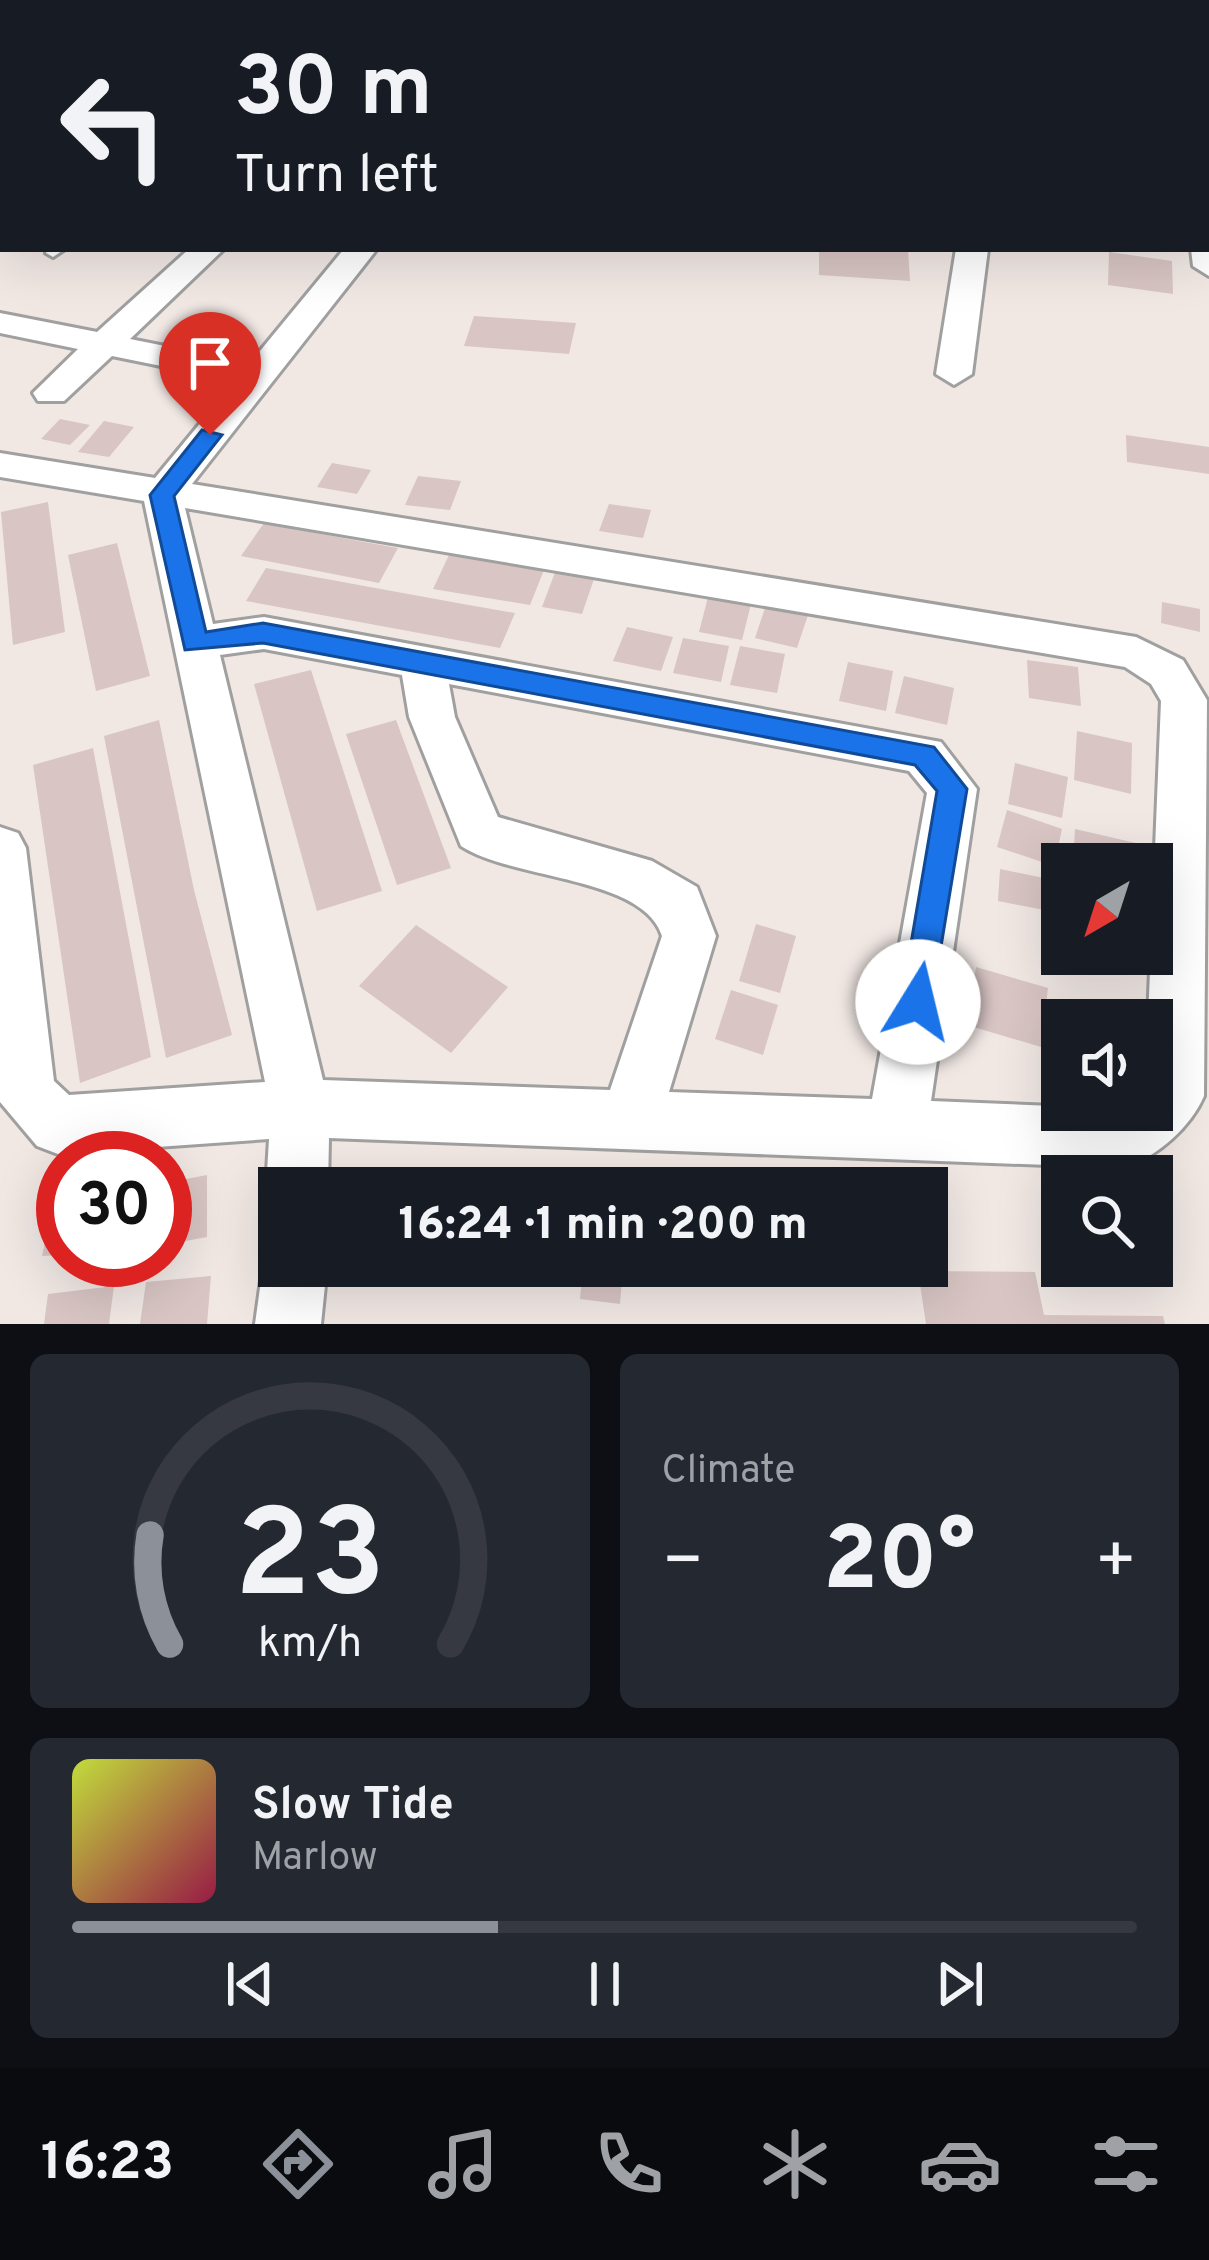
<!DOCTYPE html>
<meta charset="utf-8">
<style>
body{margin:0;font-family:Overpass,sans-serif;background:#242831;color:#f1f3f6;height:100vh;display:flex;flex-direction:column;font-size:45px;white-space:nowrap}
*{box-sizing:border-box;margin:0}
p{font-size:39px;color:#9ea1a6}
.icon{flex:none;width:66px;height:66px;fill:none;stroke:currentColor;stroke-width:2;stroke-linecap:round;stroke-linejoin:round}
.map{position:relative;height:1324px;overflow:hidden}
.sheet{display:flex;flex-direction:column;gap:30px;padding:30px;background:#0d0f14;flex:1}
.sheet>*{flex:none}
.top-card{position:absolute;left:0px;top:0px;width:1209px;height:252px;box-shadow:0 12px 48px #0002;background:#171b24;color:#f1f3f6;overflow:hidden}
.needle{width:78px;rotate:219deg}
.tools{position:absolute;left:1041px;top:843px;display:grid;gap:24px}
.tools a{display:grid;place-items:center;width:132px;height:132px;border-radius:0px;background:#171b24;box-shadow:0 12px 48px #0002;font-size:60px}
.speed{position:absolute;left:36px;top:1131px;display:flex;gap:24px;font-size:60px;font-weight:700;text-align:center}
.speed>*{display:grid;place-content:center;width:156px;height:156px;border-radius:50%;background:#171b24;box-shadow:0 12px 48px #0002;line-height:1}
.speed .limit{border:18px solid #d22;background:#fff;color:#111}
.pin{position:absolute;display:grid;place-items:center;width:102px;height:102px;color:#fff;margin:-123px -51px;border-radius:50% 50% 50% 0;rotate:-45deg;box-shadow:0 0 12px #0007}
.pin .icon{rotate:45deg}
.me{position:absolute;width:132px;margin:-66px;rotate:9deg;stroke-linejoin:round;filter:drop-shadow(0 0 9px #0008)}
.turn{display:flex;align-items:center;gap:42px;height:252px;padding:0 36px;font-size:54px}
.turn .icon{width:156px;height:156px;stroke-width:2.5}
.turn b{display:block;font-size:84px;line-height:102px}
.big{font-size:90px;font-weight:800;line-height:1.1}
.sheet .widget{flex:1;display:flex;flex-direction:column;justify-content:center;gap:18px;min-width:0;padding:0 42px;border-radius:18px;background:#242831}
.sheet .dial{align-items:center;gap:0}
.dial svg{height:312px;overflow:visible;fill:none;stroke:#363941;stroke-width:7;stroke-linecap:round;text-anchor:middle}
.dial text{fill:#f1f3f6;stroke:none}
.song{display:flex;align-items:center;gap:36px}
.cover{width:144px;height:144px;border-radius:18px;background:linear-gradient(135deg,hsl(70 70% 55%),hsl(340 70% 35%))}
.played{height:12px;border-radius:6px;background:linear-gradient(90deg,#8c9099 40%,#363941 40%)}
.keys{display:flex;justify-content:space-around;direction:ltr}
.heat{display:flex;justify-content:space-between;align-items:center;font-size:66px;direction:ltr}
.sheet .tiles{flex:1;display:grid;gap:30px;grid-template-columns:1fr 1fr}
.widget:last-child{grid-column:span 2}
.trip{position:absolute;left:258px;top:1167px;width:690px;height:120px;border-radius:0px;background:#171b24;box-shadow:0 12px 48px #0002;font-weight:800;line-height:120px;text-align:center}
.tabs{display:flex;height:192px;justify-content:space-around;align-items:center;background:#090b0e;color:#9ea1a6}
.tabs .icon{width:84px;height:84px}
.tabs .on{color:#8c9099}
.tabs b{font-size:54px;color:#f1f3f6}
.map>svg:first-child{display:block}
</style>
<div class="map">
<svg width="1209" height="1324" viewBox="0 0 1209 1324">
<rect width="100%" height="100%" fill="#f1e8e4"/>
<g fill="#d8c5c4">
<path d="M819,249H908L910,281L819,275Z"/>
<path d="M1109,252L1172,261L1173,294L1108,285Z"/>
<path d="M474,316L576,323L569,354L464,346Z"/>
<path d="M60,419L90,425L70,445L41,439Z"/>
<path d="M104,421L134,427L109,457L78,452Z"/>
<path d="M1126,435L1209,447V474L1127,462Z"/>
<path d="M332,463L371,470L357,494L317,487Z"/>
<path d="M418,476L461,481L450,510L405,505Z"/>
<path d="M48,502L65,632L13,645L1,512Z"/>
<path d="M609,504L651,510L643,538L599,531Z"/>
<path d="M264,523L353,540L398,548L379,583L241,556Z"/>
<path d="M117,543L150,676L96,691L68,555Z"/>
<path d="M449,555L496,563L544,570L530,605L433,589Z"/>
<path d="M557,567L596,573L582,614L542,607Z"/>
<path d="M266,568L463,604L515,613L500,648L246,601Z"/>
<path d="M708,597L751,604L742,640L699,632Z"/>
<path d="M1162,602L1200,609V632L1161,623Z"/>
<path d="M766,605L808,615L797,648L755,638Z"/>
<path d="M627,627L673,637L661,671L613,661Z"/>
<path d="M683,638L729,646L721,682L673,673Z"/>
<path d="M740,646L785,654L777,693L730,685Z"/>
<path d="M1027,660L1078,667L1081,706L1029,698Z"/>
<path d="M848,662L893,671L886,711L839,701Z"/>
<path d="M311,670L382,891L317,911L254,684Z"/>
<path d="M904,676L954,688L947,725L895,713Z"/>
<path d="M159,720L194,890L232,1035L166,1058L104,736Z"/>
<path d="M396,720L451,868L397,885L346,734Z"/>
<path d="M1077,731L1132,743L1131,794L1074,780Z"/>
<path d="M93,748L151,1057L80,1083L33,765Z"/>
<path d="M1015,763L1068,777L1062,818L1008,804Z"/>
<path d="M1007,810L1062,829L1054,866L997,847Z"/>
<path d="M1075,829L1136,843V864H1073Z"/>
<path d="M1000,869L1049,879V911L998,901Z"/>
<path d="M756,924L796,936L780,993L739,981Z"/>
<path d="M416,925L508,987L451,1053L359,986Z"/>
<path d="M976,967L1048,988L1041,1047L967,1025Z"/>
<path d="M731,990L778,1005L763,1055L715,1039Z"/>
<path d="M61,1171L63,1255L42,1256Z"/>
<path d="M207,1175V1237L165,1245V1183Z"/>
<path d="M583,1266H623L620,1304L580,1299Z"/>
<path d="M918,1271L1035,1272L1044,1315L1163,1316L1165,1324H926Z"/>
<path d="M211,1276L207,1324H140L146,1282Z"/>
<path d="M114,1286L109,1324H44L48,1294Z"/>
</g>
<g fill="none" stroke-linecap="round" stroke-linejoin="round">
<g stroke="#a0a0a0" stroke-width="6">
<path id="lane" d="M65,249L53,257L46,253L49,249Z"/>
</g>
<g stroke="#a0a0a0" stroke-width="6">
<g id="street">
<path d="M16,0H42L14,3Z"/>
<path d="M306,0H352L354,3H308Z"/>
<path d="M397,0H421L396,3Z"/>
<path d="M717,0H758L760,3H719Z"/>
<path d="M1156,0H1198L1200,3H1158Z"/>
<path d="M0,41L3,42V58L0,57Z"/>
<rect x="1206" y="67" width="3" height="16"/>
<path d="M0,97L3,98V114L0,113Z"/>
<rect x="1206" y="116" width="3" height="16"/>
<path d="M0,179L3,180V198L0,197Z"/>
<path d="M1206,228H1209V276L1193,266L1191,249H1206Z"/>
<path d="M189,249H224L130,339L250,363L344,249H377L192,484L1136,637L1183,660L1207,700L1204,1096C1190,1128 1158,1155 1126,1168L329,1138L328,1188H279V1212L266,1188L269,1139L58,1154L37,1146L0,1102V827L18,833L26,848L54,1081L69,1095L265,1082L144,501L0,477V453L155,478L235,381L112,356L64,401H38L33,393L78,349L0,333V313L97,332ZM185,508L1125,667L1151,684L1161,701L1148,1020H1152V1110L931,1101L977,789L941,742L264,617L213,624ZM264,649L402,675L409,717L461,846C513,880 643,876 662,936L610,1090L323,1080L220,655ZM449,684L909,771L927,793L872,1099L669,1092L716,936L697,887L652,861L498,817L455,717Z"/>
<path d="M956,249H988L972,374L954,385L936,374Z"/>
<path d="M279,1240V1266H327L321,1324H255L263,1266L272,1243Z"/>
</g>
</g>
<use href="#lane" fill="#fff" fill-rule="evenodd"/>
<use href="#street" fill="#fff" fill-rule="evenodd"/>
</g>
<path fill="#1a73e8" stroke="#114b97" stroke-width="3" d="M202,430L222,435L174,496L206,632L263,623L934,747L967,789L930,1013L918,1017L906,1013L901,1002L937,791L915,765L263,643L185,650L150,495Z"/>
</svg>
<div class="tools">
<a><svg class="needle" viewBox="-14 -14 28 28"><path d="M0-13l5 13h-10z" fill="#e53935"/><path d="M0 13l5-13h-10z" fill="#9ea1a6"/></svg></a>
<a><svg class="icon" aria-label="sound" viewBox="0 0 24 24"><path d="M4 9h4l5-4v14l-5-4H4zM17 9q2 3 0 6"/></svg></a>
<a><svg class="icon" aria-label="search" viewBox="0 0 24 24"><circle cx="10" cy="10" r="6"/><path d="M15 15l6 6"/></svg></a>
</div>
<div class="speed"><div class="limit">30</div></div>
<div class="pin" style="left:210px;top:435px;background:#d93025"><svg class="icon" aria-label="arrive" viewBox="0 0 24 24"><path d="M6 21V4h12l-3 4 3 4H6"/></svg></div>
<svg class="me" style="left:918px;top:1002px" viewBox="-20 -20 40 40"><circle r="19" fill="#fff"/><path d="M0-13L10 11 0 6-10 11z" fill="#1a73e8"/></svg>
<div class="trip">16:24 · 1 min · 200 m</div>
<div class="top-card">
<div class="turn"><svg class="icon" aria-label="left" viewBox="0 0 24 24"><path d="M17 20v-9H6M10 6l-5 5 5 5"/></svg><div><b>30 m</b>Turn left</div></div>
</div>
</div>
<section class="sheet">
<div class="tiles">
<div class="widget dial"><svg viewBox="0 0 100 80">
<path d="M14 69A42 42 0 1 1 86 69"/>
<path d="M14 69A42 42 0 0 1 9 41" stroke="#8c9099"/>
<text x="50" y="56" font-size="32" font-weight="700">23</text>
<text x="50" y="72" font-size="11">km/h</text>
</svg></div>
<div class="widget"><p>Climate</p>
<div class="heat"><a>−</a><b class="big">20°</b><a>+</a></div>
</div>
<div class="widget">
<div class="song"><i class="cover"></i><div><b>Slow Tide</b><p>Marlow</p></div></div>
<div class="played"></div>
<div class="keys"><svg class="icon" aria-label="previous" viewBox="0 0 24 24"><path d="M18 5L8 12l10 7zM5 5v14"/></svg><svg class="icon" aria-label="pause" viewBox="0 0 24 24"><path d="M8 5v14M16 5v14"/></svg><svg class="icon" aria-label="next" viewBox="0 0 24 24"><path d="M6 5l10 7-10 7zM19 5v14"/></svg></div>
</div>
</div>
</section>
<nav class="tabs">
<b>16:23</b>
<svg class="icon on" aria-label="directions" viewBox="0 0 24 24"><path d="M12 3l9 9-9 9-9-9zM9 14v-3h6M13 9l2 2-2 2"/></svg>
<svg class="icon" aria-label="music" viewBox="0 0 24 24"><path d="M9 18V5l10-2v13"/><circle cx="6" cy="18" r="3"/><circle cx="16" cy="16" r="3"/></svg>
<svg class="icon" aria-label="phone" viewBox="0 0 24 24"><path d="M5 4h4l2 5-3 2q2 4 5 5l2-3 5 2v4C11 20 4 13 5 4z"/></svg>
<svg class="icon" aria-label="climate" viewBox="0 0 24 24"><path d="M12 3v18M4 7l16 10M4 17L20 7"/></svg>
<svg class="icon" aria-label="car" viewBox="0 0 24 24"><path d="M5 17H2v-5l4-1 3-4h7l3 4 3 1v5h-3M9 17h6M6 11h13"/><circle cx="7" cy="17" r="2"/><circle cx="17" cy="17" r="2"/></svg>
<svg class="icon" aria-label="filters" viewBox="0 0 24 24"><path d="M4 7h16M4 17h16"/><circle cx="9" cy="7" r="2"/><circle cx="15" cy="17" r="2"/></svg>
</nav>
